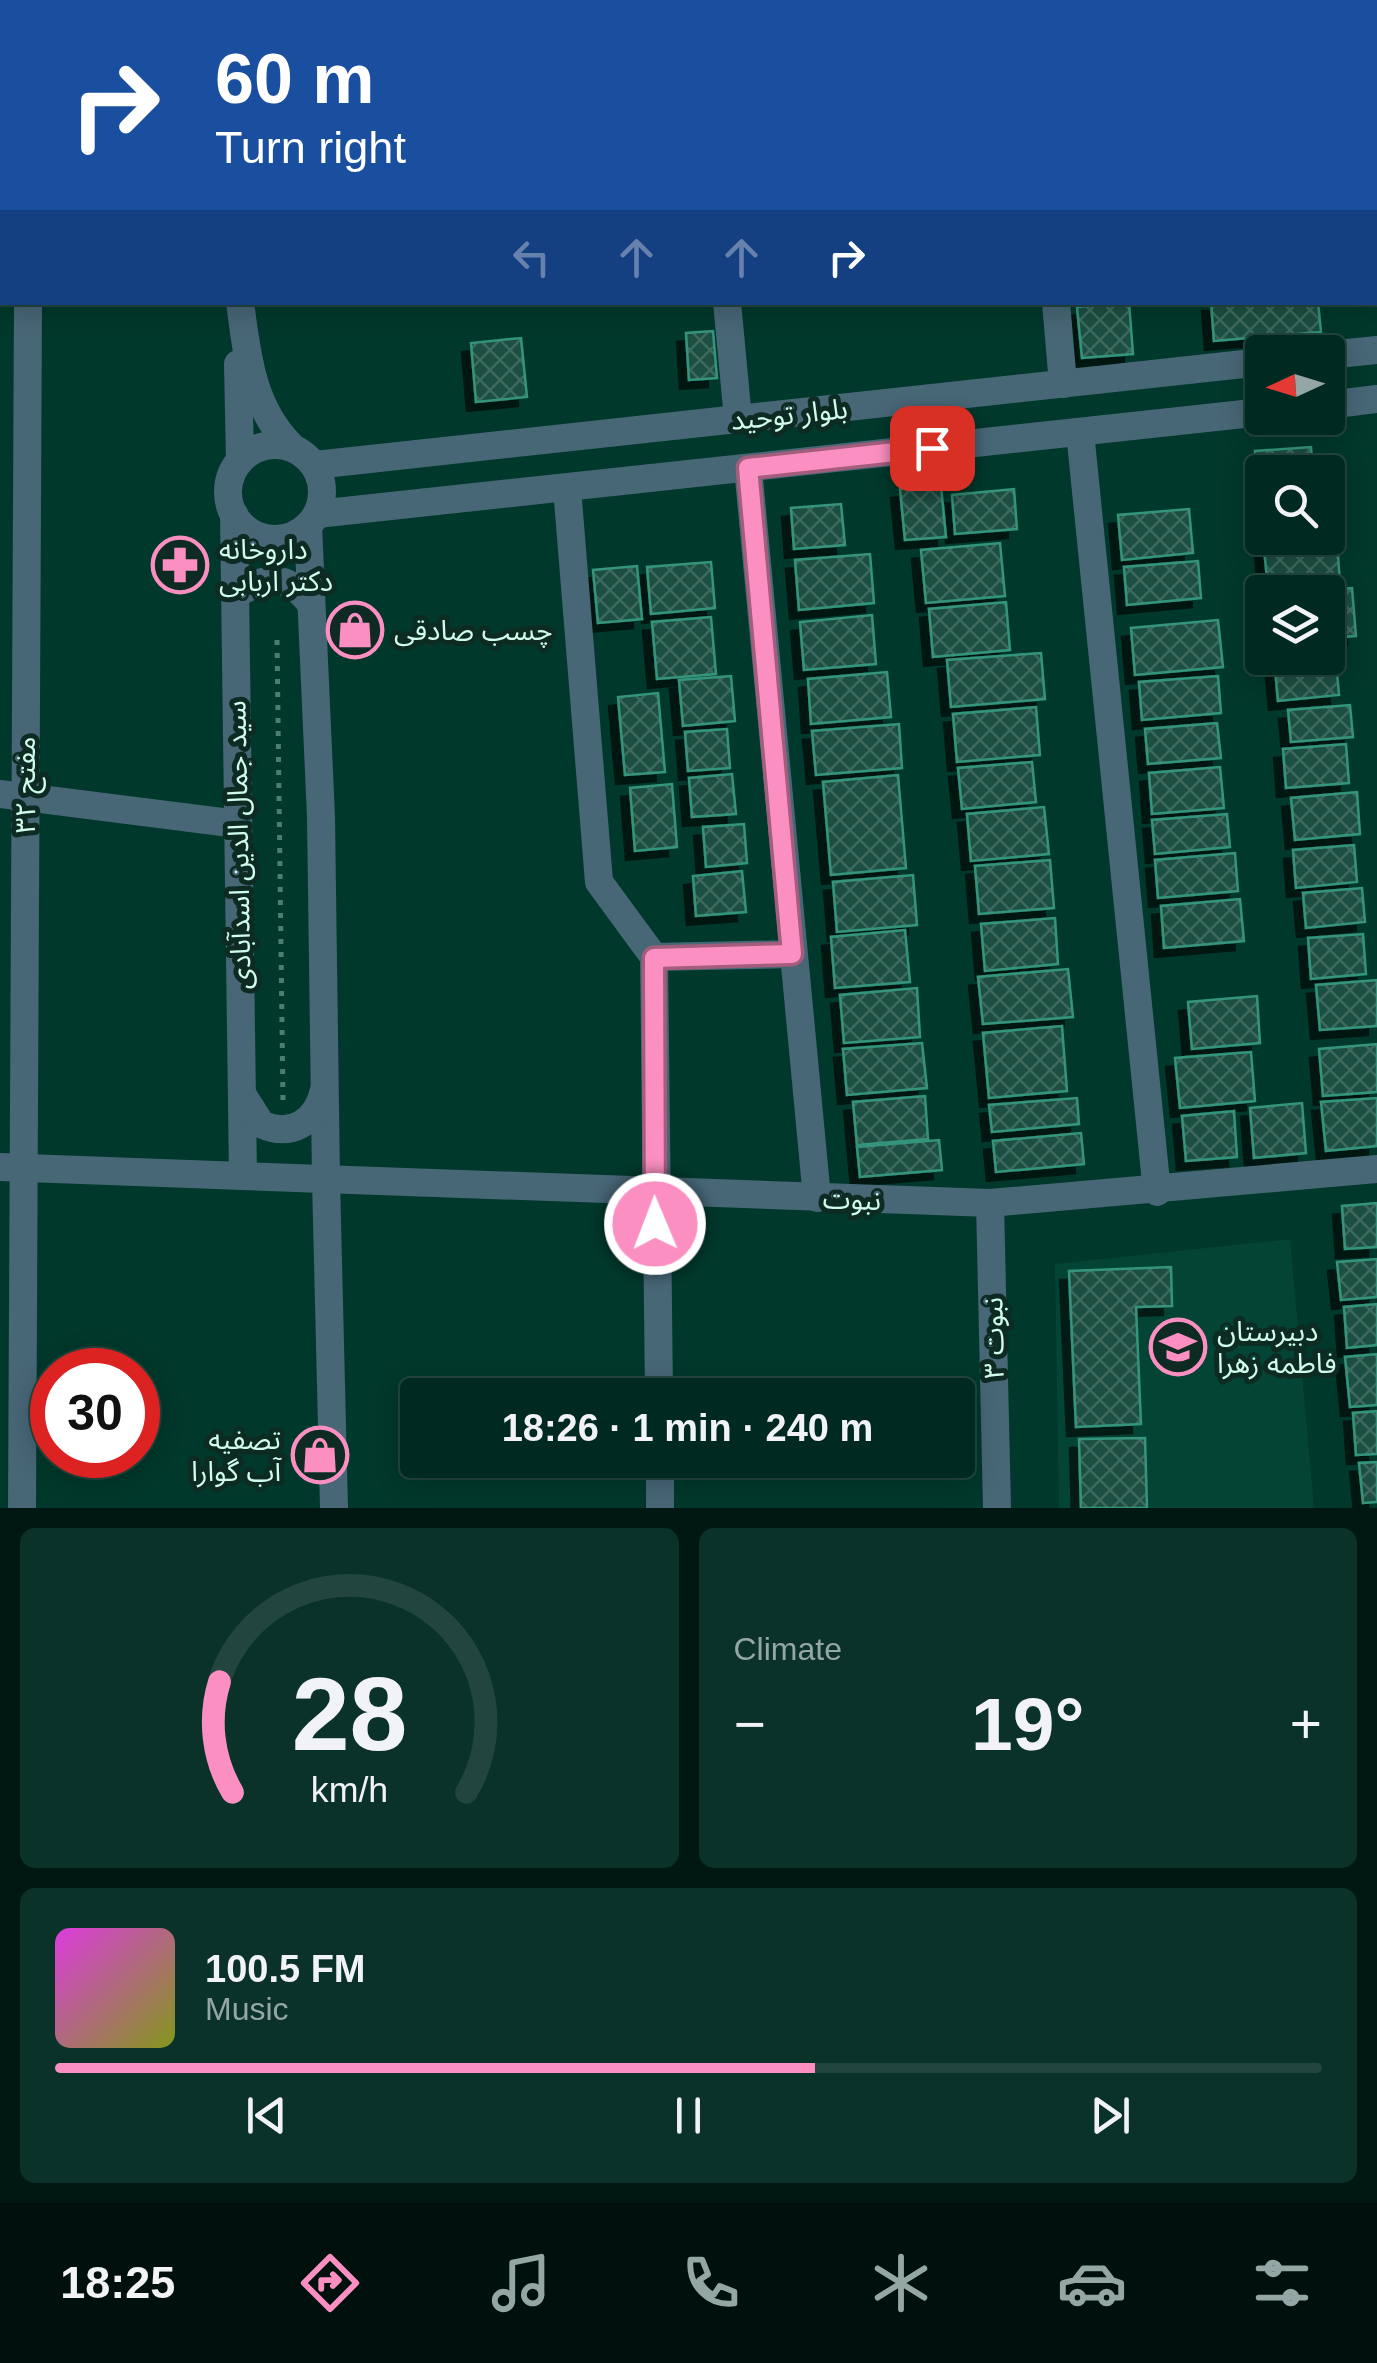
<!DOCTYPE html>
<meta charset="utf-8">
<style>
body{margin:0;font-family:Arial,"Noto Sans Arabic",sans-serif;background:#0a3229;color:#f1f3f6;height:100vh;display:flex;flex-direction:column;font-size:38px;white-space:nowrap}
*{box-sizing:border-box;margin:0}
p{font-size:32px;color:#95a7a5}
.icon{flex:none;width:55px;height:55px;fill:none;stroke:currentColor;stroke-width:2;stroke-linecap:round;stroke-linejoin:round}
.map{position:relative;height:1508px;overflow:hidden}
.panel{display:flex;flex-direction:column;gap:20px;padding:20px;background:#001712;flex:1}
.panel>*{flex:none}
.guide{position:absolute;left:0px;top:0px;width:1378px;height:305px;box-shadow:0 5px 25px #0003,0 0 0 2px #22463e;background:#1a4fa0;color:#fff;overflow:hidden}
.needle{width:65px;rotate:266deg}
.tools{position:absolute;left:1245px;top:335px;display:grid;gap:20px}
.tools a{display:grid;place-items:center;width:100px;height:100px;border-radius:10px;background:#002a20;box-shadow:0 5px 25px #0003,0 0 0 2px #22463e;font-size:50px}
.speed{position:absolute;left:30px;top:1348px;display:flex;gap:20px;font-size:50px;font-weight:700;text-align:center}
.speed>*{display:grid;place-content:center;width:130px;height:130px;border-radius:50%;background:#002a20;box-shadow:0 5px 25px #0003,0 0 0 2px #22463e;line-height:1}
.speed .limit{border:15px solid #d22;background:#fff;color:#111}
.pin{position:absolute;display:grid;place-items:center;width:85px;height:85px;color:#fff;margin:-42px;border-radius:20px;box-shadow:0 5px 15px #0006}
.me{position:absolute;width:110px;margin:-55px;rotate:359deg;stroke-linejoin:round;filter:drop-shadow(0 0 8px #0008)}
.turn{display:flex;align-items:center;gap:35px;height:210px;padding:0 50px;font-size:45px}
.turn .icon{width:130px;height:130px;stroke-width:2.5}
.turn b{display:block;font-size:70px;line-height:85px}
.lanes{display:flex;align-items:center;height:95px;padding:0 50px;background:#0003;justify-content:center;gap:50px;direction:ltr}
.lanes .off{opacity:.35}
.big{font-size:75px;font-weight:600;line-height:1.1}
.panel .widget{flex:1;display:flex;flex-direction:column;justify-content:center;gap:15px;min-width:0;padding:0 35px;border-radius:15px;background:#0a3229}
.panel .dial{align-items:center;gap:0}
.dial svg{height:260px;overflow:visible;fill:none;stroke:#22463e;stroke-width:7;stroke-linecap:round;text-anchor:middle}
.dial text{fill:#f1f3f6;stroke:none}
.song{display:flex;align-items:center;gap:30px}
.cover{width:120px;height:120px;border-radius:15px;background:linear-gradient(135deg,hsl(300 70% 55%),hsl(70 70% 35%))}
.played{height:10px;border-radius:5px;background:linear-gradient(90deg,#fc8fc1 60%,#22463e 60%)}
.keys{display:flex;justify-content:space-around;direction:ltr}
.heat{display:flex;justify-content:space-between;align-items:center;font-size:55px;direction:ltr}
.panel .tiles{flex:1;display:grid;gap:20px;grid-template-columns:1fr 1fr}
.widget:last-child{grid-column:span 2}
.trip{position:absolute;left:400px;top:1378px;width:575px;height:100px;border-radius:10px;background:#002a20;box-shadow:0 5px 25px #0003,0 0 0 2px #22463e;font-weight:600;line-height:100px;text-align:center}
.tab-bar{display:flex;height:160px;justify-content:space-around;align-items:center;background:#00110d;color:#95a7a5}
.tab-bar .icon{width:70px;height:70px}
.tab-bar .current{color:#fc8fc1}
.tab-bar b{font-size:45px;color:#f1f3f6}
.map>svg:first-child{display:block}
</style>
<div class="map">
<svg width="1377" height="1508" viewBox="0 0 1377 1508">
<defs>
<pattern id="building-cross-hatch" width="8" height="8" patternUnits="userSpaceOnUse" patternTransform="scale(2.5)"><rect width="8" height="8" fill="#1e5042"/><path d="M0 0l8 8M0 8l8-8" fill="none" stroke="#3e6a5e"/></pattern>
<filter id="shadow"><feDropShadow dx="-9" dy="9" stdDeviation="0" flood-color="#0009"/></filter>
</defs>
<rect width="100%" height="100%" fill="#00382b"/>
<path fill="#044435" d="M1290,1239L1314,1508H1059L1055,1264Z"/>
<g fill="url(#building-cross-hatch)" stroke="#34957b" stroke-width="2.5" filter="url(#shadow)">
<path d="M1129,302L1133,354L1082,358L1077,307Z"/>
<path d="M1211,302H1318L1321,332L1214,341Z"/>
<path d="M713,331L717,378L689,380L686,333Z"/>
<path d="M521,338L527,397L476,402L471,343Z"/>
<path d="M1311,447L1313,472H1262V483L1257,484L1255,451Z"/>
<path d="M941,486L946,537L905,540L900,489Z"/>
<path d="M1014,489L1017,529L955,534L952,495Z"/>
<path d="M841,504L845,545L794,549L791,508Z"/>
<path d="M1189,509L1193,553L1122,560L1118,515Z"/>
<path d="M1337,542L1340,583L1268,589L1264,548Z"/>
<path d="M1000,543L1005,596L926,603L921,550Z"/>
<path d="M870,554L874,603L799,610L795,560Z"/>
<path d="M1198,561L1201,598L1127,605L1124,567Z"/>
<path d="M711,562L715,608L651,614L647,567Z"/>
<path d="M637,566L642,619L598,623L593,570Z"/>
<path d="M1352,588L1356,636L1328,638V592H1297Z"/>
<path d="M1006,602L1010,650L933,657L929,609Z"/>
<path d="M872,615L876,664L804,670L800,622Z"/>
<path d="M711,617L716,674L657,679L652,622Z"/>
<path d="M1218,620L1223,667L1135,675L1131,628Z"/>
<path d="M1335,649L1339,695L1278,701L1274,658H1328V650Z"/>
<path d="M1041,653L1045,699L951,707L947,660Z"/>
<path d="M887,672L891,717L811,724L808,679Z"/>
<path d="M731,676L735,721L683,726L679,680Z"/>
<path d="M1218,676L1221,713L1142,720L1139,682Z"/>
<path d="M658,693L665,772L625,775L618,697Z"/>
<path d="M1350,705L1353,737L1291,742L1288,710Z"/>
<path d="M1036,707L1040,755L957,762L953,714Z"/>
<path d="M1217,723L1221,758L1148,764L1145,729Z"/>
<path d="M899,724L902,768L816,775L812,731Z"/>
<path d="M727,729L730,768L688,771L685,732Z"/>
<path d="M1346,744L1349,783L1286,788L1283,749Z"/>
<path d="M1032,762L1036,802L962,809L958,768Z"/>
<path d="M1220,767L1224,808L1152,814L1149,773Z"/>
<path d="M732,774L736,814L692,817L689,778Z"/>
<path d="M898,775L906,868L831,875L823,782Z"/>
<path d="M672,784L677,847L635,851L630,788Z"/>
<path d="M1357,792L1360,834L1295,840L1291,798Z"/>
<path d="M1044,807L1049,854L971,861L967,814Z"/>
<path d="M1227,814L1230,847L1155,854L1152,820Z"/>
<path d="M744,824L747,863L706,867L703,827Z"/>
<path d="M1354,845L1357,882L1296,888L1293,850Z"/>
<path d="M1235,853L1238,891L1158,898L1155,860Z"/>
<path d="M1050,860L1054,908L979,914L975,866Z"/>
<path d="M742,871L746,912L696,916L693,876Z"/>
<path d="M913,875L917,925L837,932L833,882Z"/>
<path d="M1362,888L1365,922L1306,928L1303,893Z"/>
<path d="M1240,899L1244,941L1164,948L1161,906Z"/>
<path d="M1055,918L1058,964L985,971L981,924Z"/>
<path d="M905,930L910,982L835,988L831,937Z"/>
<path d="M1363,934L1366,974L1311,979L1308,938Z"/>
<path d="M1068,969L1073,1017L983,1024L978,977Z"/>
<path d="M1377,980V1026L1320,1030L1316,985Z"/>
<path d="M917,988L920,1037L844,1043L840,995Z"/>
<path d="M1257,996L1260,1043L1192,1049L1188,1002Z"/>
<path d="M1062,1026L1067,1091L989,1098L983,1033Z"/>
<path d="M922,1043L927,1088L847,1095L843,1049Z"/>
<path d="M1377,1044V1092L1323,1096L1319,1049Z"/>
<path d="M1251,1052L1255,1101L1180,1108L1175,1058Z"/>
<path d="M925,1096L928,1139L857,1145L853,1102Z"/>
<path d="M1077,1098L1079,1124L992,1132L989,1105Z"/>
<path d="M1377,1098V1146L1326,1151L1321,1102Z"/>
<path d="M1302,1103L1306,1153L1254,1158L1250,1108Z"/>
<path d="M1234,1111L1237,1157L1186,1161L1182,1116Z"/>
<path d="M1081,1133L1084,1164L996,1172L993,1141Z"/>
<path d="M939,1140L942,1170L860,1177L857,1147Z"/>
<path d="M1377,1203V1247L1345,1249L1342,1206Z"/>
<path d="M1377,1259V1297L1341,1300L1337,1262Z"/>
<path d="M1171,1267L1172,1306L1136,1307L1141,1424L1076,1427L1069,1271Z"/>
<path d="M1377,1304V1345L1347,1348L1344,1307Z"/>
<path d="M1377,1354V1405L1350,1407L1345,1357Z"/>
<path d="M1377,1411V1454L1356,1455L1353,1413Z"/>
<path d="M1145,1438L1147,1508H1081L1079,1439Z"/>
<path d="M1377,1462V1502L1363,1503L1359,1463Z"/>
</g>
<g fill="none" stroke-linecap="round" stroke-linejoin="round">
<path stroke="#4a7e70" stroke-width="5" stroke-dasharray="5 8" stroke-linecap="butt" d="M277,640L283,1102"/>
<g stroke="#476676" stroke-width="28">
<path d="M618,0L622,2"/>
<path d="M698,0V2"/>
<path d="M1027,0V2"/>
<path d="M1361,0V2"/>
<path d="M1375,116L1377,132"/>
<path d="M0,207H2"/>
<path d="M727,302L738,419"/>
<path d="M1056,302L1063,384"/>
<path d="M1080,432L1157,1192"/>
<path d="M748,468L817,1198"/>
<path d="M567,488L599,882L654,957L659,1395"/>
<path d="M0,794L238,824"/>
<path d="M654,957L793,954"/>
<path d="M0,1167L243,1176"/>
<path d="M326,1180L334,1508"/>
<path d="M22,1508L28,302"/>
<path d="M660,1508V1460"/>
</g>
<g stroke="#476676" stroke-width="28">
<path d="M234,0V2"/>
<path d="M240,302C247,356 252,408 292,447"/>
<path d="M1328,355L1377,350"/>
<path d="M238,364L240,460"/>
<path d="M1328,405L1377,399"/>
<circle cx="275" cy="492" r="47"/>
<path d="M315,465L1262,362"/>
<path d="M234,514L243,1176L990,1203L1377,1169"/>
<path d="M317,514L1262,412"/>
<path d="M308,526L321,817L326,1180"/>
<path d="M235,595C267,575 287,573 311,604"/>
<path d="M242,1094L261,1124C291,1138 317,1122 324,1090"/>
<path d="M990,1203L997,1508"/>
</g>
</g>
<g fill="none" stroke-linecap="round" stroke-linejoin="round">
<g stroke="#a45d7d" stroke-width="25">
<path id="route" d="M655,1224L654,958L792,954L748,468L932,448"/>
</g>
<use href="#route" stroke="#fc8fc1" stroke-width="18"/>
</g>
<defs>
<g id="pharmacy-ring" transform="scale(2.875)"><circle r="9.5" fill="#0d2b22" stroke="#fc8fc1" stroke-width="1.5"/><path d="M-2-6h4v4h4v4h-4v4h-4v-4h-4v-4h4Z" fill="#fc8fc1"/></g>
<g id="shop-ring" transform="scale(2.875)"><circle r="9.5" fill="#0d2b22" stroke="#fc8fc1" stroke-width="1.5"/><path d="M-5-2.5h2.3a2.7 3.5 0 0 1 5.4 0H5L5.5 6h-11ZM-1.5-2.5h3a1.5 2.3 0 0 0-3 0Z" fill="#fc8fc1"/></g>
<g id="school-ring" transform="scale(2.875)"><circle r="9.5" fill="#0d2b22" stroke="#fc8fc1" stroke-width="1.5"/><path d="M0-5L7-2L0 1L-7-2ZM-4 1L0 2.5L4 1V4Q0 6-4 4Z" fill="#fc8fc1"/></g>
</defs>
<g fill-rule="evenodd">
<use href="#pharmacy-ring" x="180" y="565"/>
<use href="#shop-ring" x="355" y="630"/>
<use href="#school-ring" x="1178" y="1347"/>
<use href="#shop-ring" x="320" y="1455"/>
</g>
<g text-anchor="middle" stroke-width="10" stroke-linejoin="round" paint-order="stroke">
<g font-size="28" fill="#d1fced" stroke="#0d2b22">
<text transform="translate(789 414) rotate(-6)" y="10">بلوار توحید</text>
<text transform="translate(25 785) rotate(-90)" y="10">مفتح ۳۲</text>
<text transform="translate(238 845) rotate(-91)" y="10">سید جمال الدین اسدآبادی</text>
<text transform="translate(852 1199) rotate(2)" y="10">نبوت</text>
<text transform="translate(993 1338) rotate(-91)" y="10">نبوت ۳</text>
</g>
<g font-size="28" fill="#d1fced" stroke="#0d2b22" text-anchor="start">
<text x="219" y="559">داروخانه<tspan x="219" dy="32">دکتر اربابی</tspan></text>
<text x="394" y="640">چسب صادقی</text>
<text x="1217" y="1341">دبیرستان<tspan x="1217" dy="32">فاطمه زهرا</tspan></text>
<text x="281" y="1449" text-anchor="end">تصفیه<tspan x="281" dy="32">آب گوارا</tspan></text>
</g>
</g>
</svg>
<div class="tools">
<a><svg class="needle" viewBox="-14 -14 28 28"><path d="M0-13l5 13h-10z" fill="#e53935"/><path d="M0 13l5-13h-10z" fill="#95a7a5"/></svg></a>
<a><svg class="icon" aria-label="search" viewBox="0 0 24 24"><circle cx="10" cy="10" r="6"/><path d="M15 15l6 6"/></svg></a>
<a><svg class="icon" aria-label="layers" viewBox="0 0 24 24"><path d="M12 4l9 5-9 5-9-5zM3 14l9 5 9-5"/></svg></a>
</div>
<div class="speed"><div class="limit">30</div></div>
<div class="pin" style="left:932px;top:448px;background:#d93025"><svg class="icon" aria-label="arrive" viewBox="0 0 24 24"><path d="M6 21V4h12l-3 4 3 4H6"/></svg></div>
<svg class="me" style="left:655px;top:1224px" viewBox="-20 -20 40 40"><circle r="17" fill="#fc8fc1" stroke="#fff" stroke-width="3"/><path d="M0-11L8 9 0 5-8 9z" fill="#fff"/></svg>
<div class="trip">18:26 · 1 min · 240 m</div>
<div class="guide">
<div class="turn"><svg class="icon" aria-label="right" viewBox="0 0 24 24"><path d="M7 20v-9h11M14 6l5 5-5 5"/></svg><div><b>60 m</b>Turn right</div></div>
<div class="lanes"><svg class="icon off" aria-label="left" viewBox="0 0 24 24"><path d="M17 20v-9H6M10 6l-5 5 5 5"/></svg><svg class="icon off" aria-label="ahead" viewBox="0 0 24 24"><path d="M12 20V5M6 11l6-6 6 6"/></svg><svg class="icon off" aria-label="ahead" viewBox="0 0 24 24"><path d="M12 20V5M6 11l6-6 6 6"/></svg><svg class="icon" aria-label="right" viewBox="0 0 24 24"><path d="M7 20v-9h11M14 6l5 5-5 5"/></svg></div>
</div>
</div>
<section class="panel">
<div class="tiles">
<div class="widget dial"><svg viewBox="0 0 100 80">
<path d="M14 69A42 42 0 1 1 86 69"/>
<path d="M14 69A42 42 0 0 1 10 35" stroke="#fc8fc1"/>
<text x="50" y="56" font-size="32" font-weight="700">28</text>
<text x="50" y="72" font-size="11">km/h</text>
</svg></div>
<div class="widget"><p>Climate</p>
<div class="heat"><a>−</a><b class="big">19°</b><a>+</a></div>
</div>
<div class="widget">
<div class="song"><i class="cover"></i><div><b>100.5 FM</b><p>Music</p></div></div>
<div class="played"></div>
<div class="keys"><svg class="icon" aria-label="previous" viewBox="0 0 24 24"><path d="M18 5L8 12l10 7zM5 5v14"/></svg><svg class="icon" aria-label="pause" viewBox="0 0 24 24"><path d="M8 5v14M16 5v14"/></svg><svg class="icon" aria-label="next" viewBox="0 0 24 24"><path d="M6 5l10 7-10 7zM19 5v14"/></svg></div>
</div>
</div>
</section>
<nav class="tab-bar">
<b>18:25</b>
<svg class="icon current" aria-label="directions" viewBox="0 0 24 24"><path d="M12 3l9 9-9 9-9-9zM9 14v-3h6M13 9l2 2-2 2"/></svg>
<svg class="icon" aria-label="music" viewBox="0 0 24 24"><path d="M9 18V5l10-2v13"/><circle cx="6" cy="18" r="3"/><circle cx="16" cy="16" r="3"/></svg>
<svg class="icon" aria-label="phone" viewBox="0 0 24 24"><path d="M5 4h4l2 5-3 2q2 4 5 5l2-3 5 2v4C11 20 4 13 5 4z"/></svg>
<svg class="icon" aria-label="climate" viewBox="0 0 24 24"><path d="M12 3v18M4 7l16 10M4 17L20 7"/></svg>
<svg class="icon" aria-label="car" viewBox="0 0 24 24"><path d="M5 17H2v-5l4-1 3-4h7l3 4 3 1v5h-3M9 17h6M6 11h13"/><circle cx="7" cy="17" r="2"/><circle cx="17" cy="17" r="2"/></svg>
<svg class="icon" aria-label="filters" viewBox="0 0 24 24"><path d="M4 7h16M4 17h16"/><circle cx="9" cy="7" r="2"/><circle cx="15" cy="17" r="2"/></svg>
</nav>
